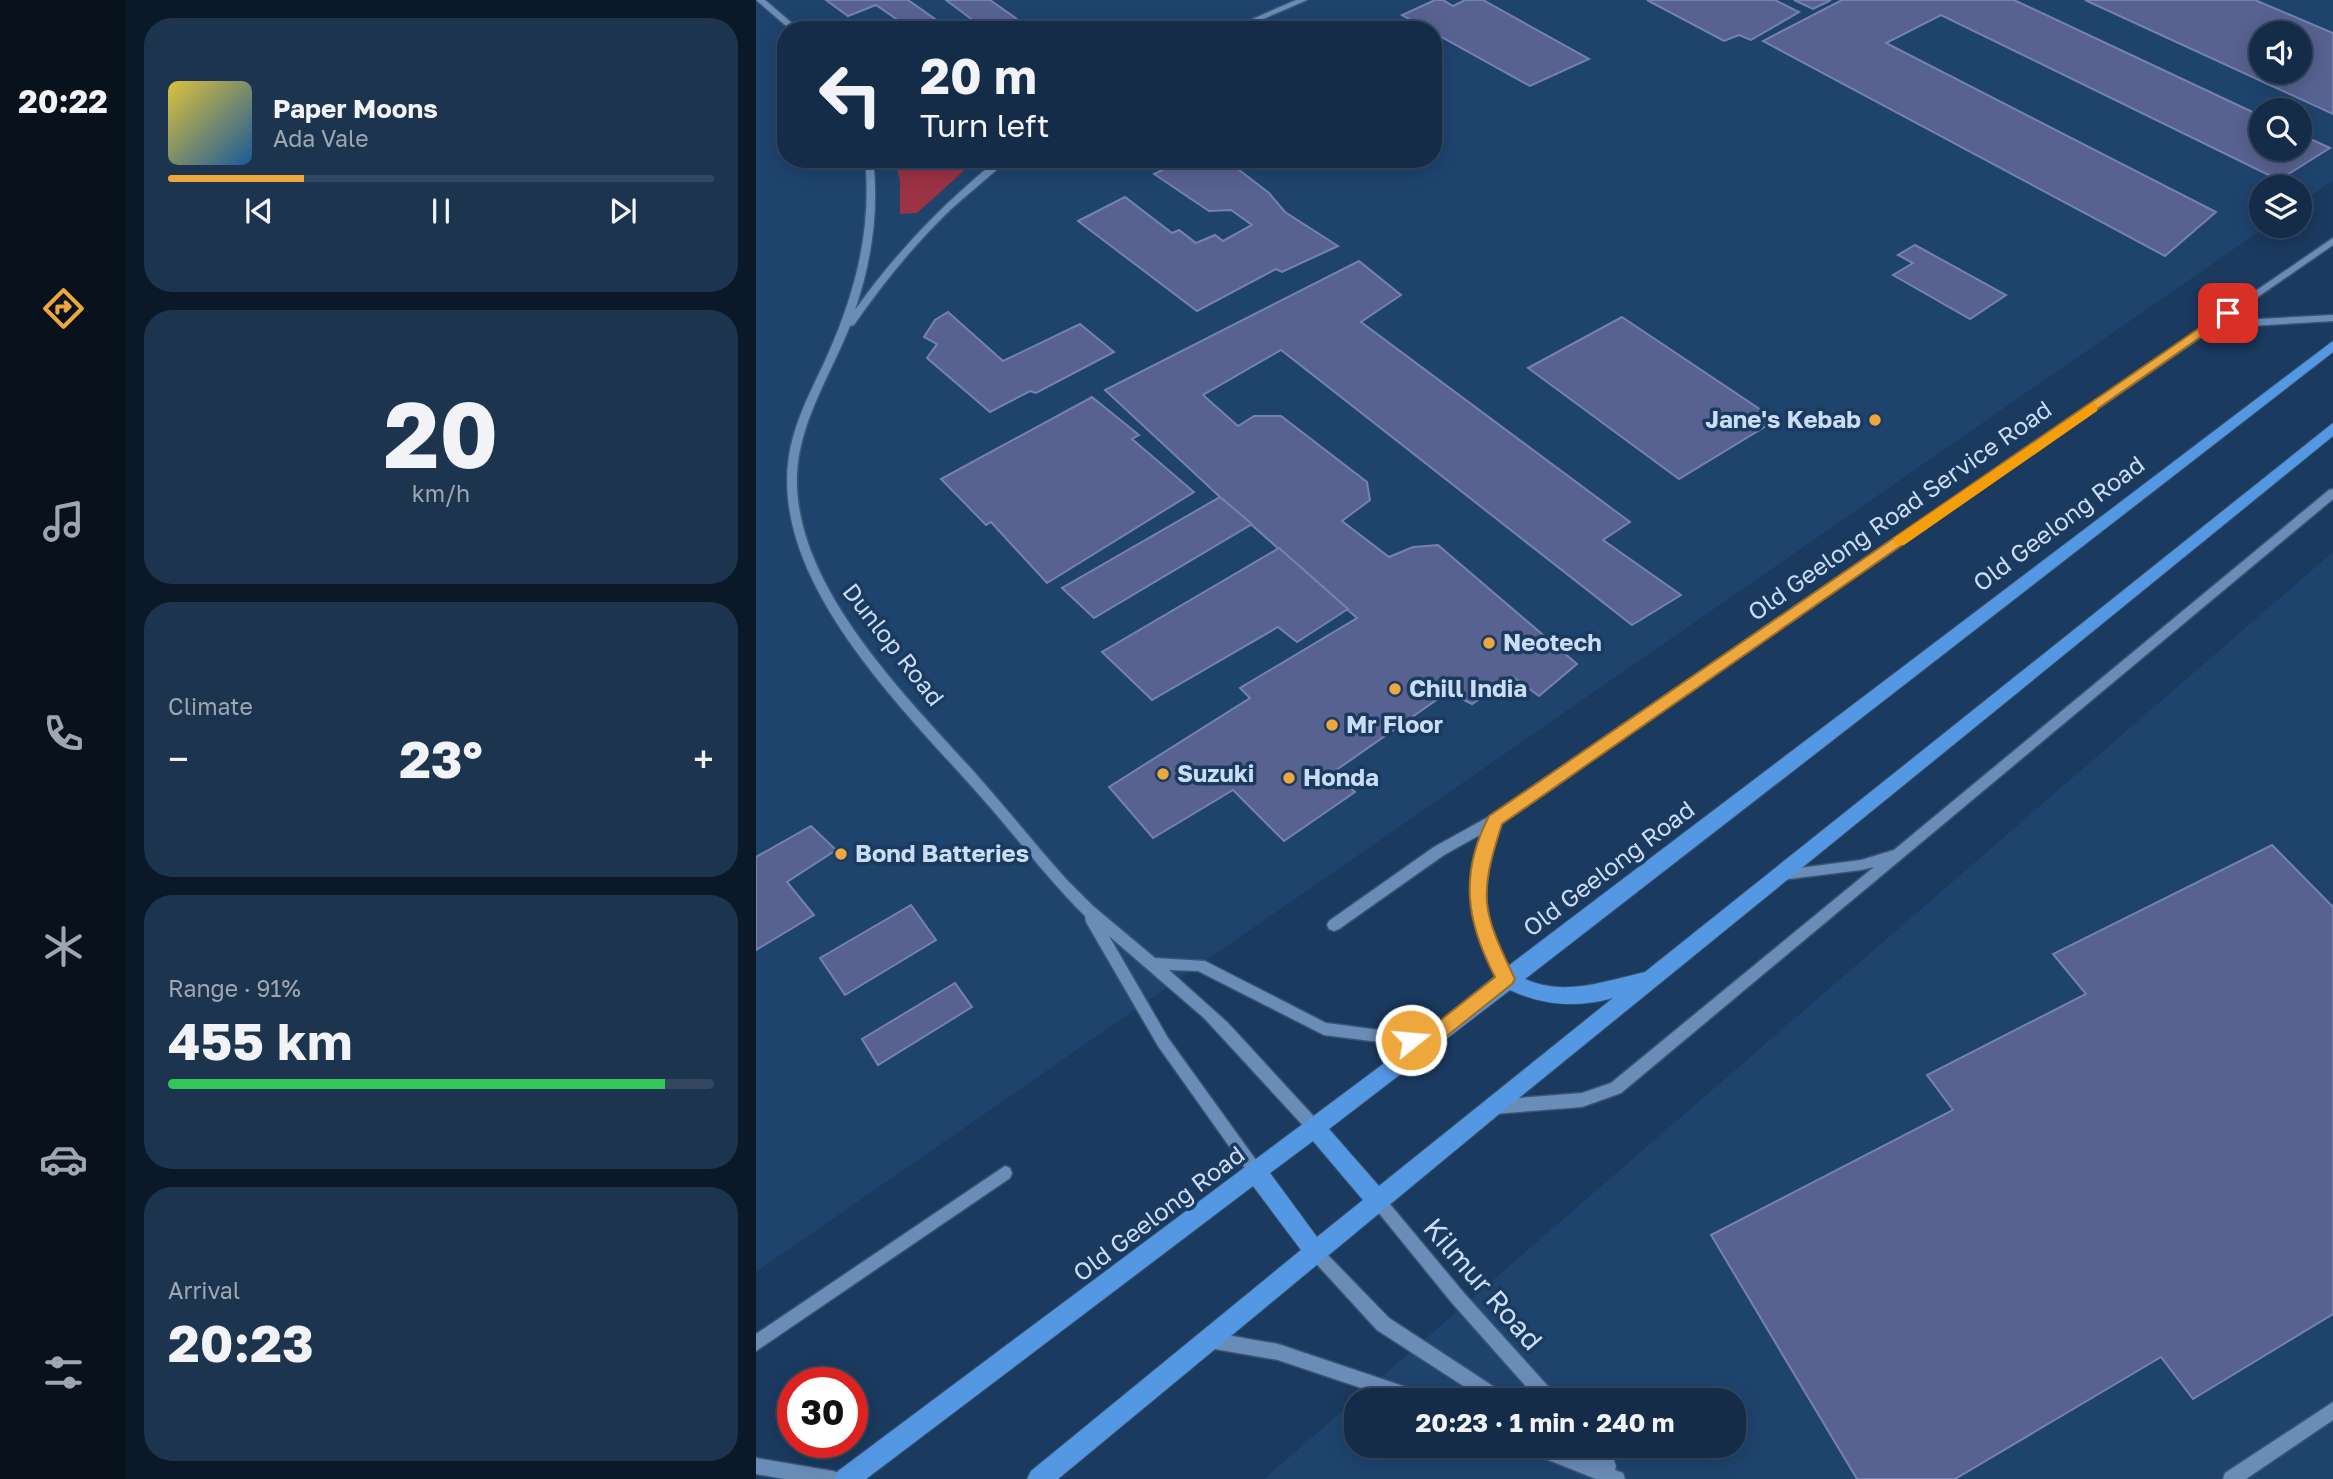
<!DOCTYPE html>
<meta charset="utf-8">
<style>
body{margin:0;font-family:"Golos Text",sans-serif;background:#1d344e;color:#f1f3f6;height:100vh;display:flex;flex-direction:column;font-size:26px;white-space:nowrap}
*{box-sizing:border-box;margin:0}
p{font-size:23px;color:#9da7b4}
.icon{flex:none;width:38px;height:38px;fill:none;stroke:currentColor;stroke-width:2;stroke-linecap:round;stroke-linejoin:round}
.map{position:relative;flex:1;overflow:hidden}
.sheet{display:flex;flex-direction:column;gap:18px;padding:18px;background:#0b1827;width:630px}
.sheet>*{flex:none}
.hud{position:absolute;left:21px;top:21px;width:665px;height:147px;border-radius:28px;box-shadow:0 4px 18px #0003,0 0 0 2px #334860;background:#142c47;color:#f1f3f6;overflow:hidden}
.buttons{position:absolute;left:1493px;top:21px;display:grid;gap:14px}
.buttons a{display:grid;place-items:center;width:63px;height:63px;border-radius:50%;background:#142c47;box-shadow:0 4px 18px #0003,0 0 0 2px #334860;font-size:35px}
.speed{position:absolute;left:21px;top:1367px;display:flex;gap:14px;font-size:35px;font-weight:700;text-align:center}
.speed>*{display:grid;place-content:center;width:91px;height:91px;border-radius:50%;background:#142c47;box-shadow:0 4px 18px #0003,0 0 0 2px #334860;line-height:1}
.speed .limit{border:10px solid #d22;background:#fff;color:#111}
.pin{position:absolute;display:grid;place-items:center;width:60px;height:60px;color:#fff;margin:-30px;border-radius:14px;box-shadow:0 4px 10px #0006}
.me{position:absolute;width:77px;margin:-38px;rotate:73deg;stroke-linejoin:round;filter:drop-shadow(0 0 5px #0008)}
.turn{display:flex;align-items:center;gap:24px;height:147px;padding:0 28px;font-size:32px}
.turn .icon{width:91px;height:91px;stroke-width:2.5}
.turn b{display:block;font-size:49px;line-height:60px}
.big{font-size:52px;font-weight:700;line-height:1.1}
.sheet .tile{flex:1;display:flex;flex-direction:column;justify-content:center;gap:10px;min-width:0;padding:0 24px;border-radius:28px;background:#1d344e}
.sheet .dial{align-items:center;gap:0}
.dial b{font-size:91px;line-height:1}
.song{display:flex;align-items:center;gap:21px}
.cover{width:84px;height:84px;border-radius:10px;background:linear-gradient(135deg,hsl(50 70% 55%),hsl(210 70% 35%))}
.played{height:7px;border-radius:4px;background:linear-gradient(90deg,#eea73c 25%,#334860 25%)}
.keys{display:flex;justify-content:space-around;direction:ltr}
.heat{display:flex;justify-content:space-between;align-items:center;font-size:38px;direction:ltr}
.charge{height:10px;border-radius:5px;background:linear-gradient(90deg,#34c759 91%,#334860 0)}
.trip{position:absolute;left:588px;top:1388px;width:402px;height:70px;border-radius:28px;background:#142c47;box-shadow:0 4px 18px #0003,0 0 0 2px #334860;font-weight:700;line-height:70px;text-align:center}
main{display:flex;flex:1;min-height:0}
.dock{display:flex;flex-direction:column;width:126px;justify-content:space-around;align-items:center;background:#08121c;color:#9da7b4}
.dock .icon{width:49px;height:49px}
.dock .on{color:#eea73c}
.dock b{font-size:32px;color:#f1f3f6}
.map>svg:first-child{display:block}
</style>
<main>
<nav class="dock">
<b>20:22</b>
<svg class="icon on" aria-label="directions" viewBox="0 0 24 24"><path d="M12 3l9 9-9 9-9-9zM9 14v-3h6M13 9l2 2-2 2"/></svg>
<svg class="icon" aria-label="music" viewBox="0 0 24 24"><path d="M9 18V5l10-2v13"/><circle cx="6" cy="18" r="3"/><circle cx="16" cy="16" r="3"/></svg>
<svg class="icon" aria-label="phone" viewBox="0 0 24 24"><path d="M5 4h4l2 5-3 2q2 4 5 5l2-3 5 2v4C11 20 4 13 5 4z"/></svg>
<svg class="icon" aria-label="climate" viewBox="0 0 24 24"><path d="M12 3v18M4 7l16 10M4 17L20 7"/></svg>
<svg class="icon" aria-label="car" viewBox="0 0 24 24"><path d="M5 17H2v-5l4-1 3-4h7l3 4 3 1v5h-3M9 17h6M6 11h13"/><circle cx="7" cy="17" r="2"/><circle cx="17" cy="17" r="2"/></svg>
<svg class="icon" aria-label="filters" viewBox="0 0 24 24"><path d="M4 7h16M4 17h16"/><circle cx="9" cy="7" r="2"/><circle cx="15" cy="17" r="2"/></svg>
</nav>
<section class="sheet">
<div class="tile">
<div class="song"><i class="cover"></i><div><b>Paper Moons</b><p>Ada Vale</p></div></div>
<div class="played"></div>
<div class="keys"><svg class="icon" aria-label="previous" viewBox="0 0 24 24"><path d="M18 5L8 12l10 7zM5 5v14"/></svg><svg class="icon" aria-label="pause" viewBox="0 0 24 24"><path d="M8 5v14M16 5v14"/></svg><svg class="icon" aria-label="next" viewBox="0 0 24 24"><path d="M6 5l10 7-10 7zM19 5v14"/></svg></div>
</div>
<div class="tile dial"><b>20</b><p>km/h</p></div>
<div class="tile"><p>Climate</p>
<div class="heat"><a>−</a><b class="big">23°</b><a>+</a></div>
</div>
<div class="tile"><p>Range · 91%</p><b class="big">455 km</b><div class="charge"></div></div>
<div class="tile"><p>Arrival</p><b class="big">20:23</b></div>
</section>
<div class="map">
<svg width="1577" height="1479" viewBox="0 0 1577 1479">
<rect width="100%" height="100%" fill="#1a3a5f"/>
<g fill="#1e446e" fill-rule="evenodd">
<path d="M0,0H1577V180L1544,204V187H1505V226H1511L0,1272ZM30,30H677V159H30ZM1505,33H1544V72H1505ZM1505,110H1544V149H1505Z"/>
<path d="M1577,552V1479H508L842,1189ZM600,1400H978V1446H600Z"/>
</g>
<path fill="#9b3245" d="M139,159H221L161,213L144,214V181Z"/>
<g fill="#586291" stroke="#7581b1" stroke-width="2" fill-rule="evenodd">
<path d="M70,0H152L179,19L153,28L120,5L92,16Z"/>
<path d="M190,0H234L268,24L252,30H230Z"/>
<path d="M679,0H687L697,6L709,0H727L833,59L774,86L646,15Z"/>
<path d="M891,0H1019L1043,12L995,40L983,35L968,41Z"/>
<path d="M1038,0H1075L1057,9Z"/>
<path d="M1086,0H1258L1505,116V149H1544V134L1574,148L1523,180L1185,15L1130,43L1460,212L1409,256L1007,41Z"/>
<path d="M1329,0H1499L1577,33V114ZM1505,33H1544V72H1505Z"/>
<path d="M429,159H469L513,193L529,212L582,246L526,272L520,269L441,311L322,221L369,197L416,233L423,230L440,243L459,235L467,241L496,225L475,210L453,211L398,174Z"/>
<path d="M1159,245L1250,295L1214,319L1137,275L1157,263L1142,255Z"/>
<path d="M603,261L645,295L605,322L874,522L847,540L925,595L876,625L525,350L447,395L482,426L498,416H525L611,482L614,500L586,521L633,557L657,547L682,545L821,664L783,696L757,677L716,704L692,692L576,773L599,792L528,841L477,790L397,838L353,787L494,698L484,688L601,618L464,497L349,390Z"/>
<path d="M192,312L247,361L324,324L358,352L280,393L274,391L234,412L171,358L181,344L168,337L179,320Z"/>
<path d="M866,317L1020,420L923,479L772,368Z"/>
<path d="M336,397L383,435L376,439L438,492L291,583L235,522L230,525L185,479Z"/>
<path d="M464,497L496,524L338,618L306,588Z"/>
<path d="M523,548L592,609L541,642L522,627L396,700L346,652Z"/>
<path d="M55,826L80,850L31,882L58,915L0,950V857Z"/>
<path d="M1516,845L1577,907V1314L1437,1399L1405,1357L1199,1479H1101L955,1235L1197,1110L1171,1075L1330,994L1297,954Z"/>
<path d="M155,905L180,940L89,995L64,958Z"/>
<path d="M199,983L216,1007L122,1065L106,1039Z"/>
</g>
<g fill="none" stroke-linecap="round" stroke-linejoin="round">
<g stroke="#395574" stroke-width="3">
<g id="minor">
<path d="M0,0H9L44,30H35Z"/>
<path d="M540,0H551L482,30H471Z"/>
<path d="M109,159H117C123,211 116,260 99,310C140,252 188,203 242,159H252C232,179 208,196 187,217C154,250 125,286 98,325L94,326C75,374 43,422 41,475C37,586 151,697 220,774C250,808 279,844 310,879L337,906L399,958L449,961L570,1023L670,1036L675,1038L677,1042L675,1046L670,1048L568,1035L442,971L413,970L472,1023L563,1122L565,1127L563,1132L558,1134L553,1132L448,1018L353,936L412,1038L505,1167L507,1172L505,1177L500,1179L495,1177L402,1046L330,922L329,916C291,879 260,836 225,797C145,706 0,570 37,437C45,408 60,381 72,354C100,291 116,228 109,159Z"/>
<path d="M1577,238V245L1467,321L1577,315V321L1458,328L744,823C723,893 725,913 757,979L755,983L750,985L745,983C716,924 709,896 729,832L688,855L583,929L578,931L573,929L571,925L573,921L678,847L734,816Z"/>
<path d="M1577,489V499L865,1093L826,1107L737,1114L732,1112L730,1107L732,1102L737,1100L826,1093L855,1083L1118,867L1105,870L1025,880L1020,879L1018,875L1020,871L1105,860L1138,850L1573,490Z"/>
<path d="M249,1166L254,1168L256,1173L254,1178L0,1351V1334Z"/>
<path d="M623,1195L628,1197L708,1293L799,1394L801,1400H782L696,1303L618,1207L615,1202L618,1197Z"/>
<path d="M560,1246L565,1248L633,1318L749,1394L751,1400H729L621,1330L555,1258L552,1253L555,1248Z"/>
<path d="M453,1332L522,1344L665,1392L671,1394L673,1400H641L522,1360L453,1348L447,1346L445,1340L447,1334Z"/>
<path d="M1577,1402V1420L1490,1479H1467L1469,1473Z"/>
<path d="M770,1446H798L805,1448L804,1446H845L858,1460L860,1466L859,1470L867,1473L869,1479H840L772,1452Z"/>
<path d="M0,1458L77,1471L83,1473L85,1479H28L0,1474Z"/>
</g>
</g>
<g stroke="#395574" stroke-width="2">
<path id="major" d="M1577,341V352L769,979C809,997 849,981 889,972L1577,423V436L742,1115L302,1479H271L275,1471L545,1250L497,1186L110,1479H78L82,1471L670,1032L743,973ZM754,990C788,1006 821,1008 857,998L623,1186L573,1129ZM557,1141L607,1200L561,1237L514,1173Z"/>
</g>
<use href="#minor" fill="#6a8db7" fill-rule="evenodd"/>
<use href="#major" fill="#5497e2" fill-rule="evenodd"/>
</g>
<path fill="#eea73c" stroke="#9b6d27" stroke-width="2" d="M1468,311L1479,313L746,824C722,898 726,910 759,979L756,984L676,1048L670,1051L649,1045L646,1040L649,1034H667L739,977C710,921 703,874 733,816Z"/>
<path fill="#f59e0b" d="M1336,403L1341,404V411L1148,545H1138V538Z"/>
<g fill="#eea73c" stroke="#1a3a5f" stroke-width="2.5">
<circle cx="1119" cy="420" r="7"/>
<circle cx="733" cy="643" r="7"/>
<circle cx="639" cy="689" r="7"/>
<circle cx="576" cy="725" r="7"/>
<circle cx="407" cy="774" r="7"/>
<circle cx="533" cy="778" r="7"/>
<circle cx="85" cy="854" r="7"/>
</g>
<g text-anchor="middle" stroke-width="7" stroke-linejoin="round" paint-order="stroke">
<g font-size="24" font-weight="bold" fill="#caddf4" stroke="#1a3a5f" text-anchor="start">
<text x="1105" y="428" text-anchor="end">Jane's Kebab</text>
<text x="747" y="651">Neotech</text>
<text x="653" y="697">Chill India</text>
<text x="590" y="733">Mr Floor</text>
<text x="421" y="782">Suzuki</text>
<text x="547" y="786">Honda</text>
<text x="99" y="862">Bond Batteries</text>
</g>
<g font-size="24" fill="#caddf4" stroke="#1a3a5f">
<text transform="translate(1144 511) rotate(-35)" y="8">Old Geelong Road Service Road</text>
<text transform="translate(1303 524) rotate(-37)" y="8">Old Geelong Road</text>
<text transform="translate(137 645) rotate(52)" y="8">Dunlop Road</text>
<text transform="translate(853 869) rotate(-37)" y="8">Old Geelong Road</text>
<text transform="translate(403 1214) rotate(-37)" y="8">Old Geelong Road</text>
</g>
<g font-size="28" fill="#caddf4" stroke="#1a3a5f">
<text transform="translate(727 1284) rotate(49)" y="10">Kilmur Road</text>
</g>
</g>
</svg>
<div class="buttons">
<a><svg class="icon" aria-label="sound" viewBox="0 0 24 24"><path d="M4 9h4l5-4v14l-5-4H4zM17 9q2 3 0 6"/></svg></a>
<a><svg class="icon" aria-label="search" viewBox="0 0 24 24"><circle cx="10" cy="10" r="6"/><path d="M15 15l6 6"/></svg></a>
<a><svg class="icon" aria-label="layers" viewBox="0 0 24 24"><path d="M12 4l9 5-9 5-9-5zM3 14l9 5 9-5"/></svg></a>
</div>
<div class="speed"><div class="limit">30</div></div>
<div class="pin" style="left:1472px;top:313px;background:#d93025"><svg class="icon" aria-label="arrive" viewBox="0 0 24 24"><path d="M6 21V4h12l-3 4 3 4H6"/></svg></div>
<svg class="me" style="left:655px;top:1040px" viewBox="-20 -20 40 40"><circle r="17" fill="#eea73c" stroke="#fff" stroke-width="3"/><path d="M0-11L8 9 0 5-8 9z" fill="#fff"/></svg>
<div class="trip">20:23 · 1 min · 240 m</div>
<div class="hud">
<div class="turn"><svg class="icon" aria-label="left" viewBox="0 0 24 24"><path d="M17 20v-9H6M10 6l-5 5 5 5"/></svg><div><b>20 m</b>Turn left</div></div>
</div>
</div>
</main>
